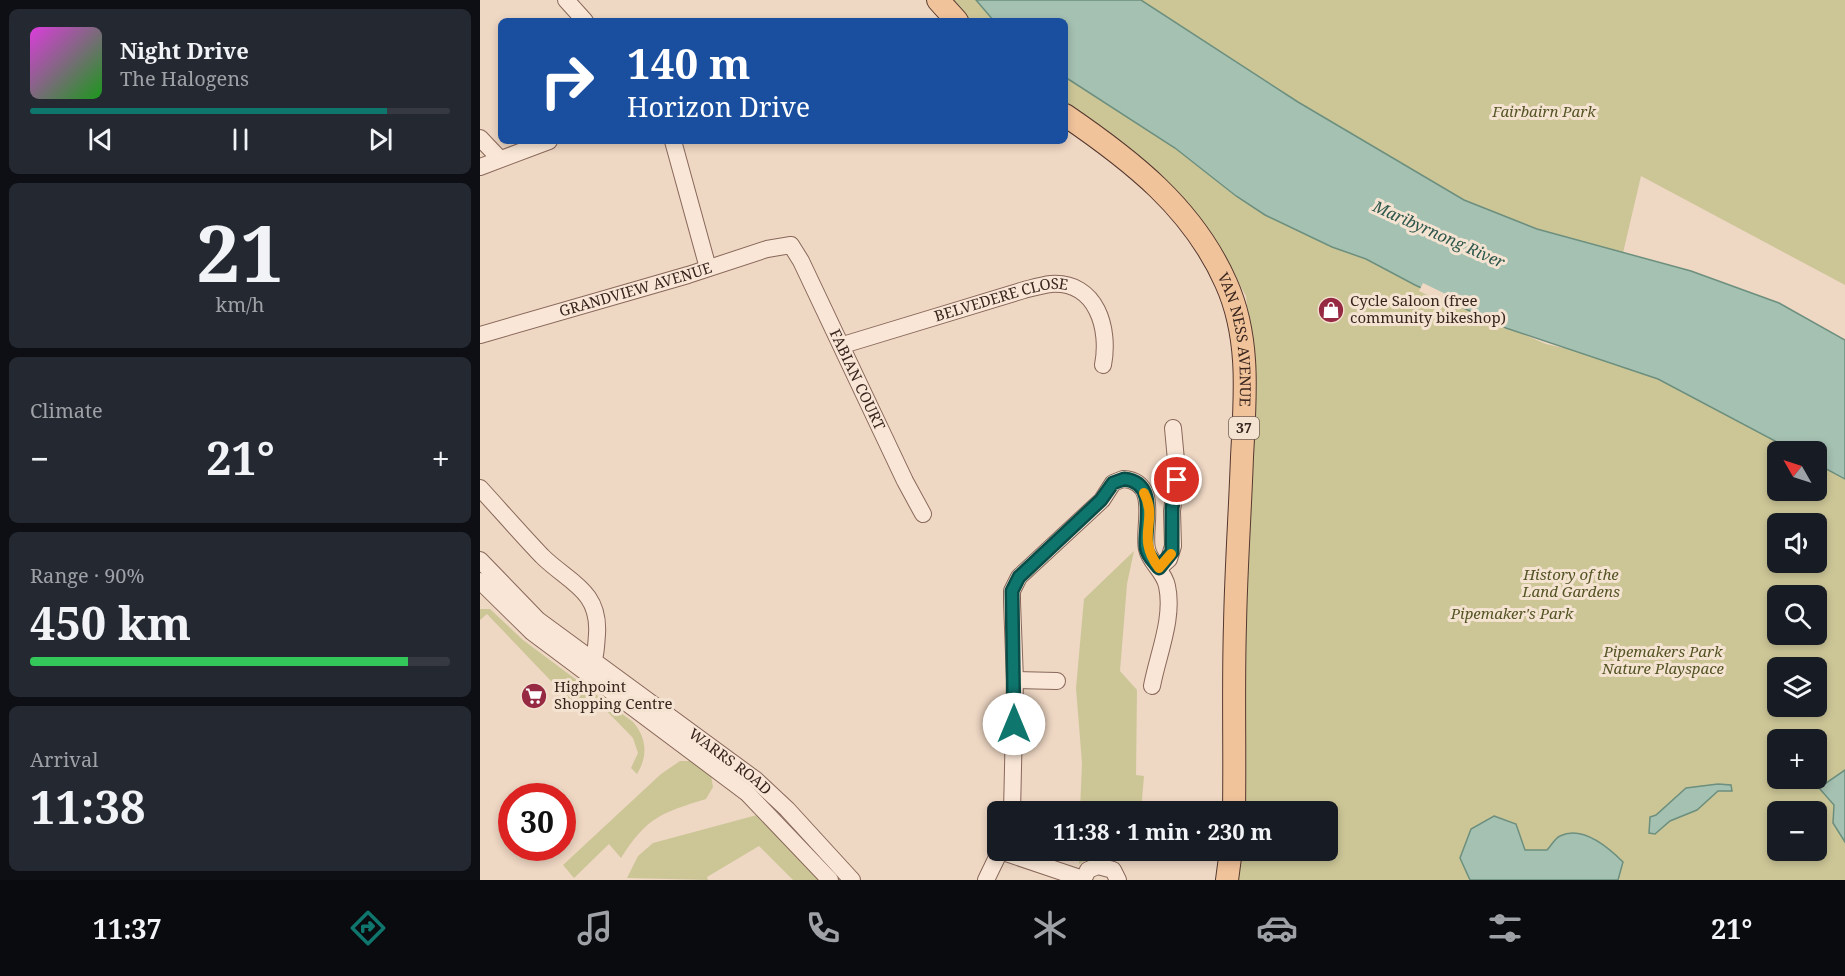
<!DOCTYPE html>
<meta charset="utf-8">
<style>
body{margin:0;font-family:"Noto Serif",serif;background:#242831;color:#f1f3f6;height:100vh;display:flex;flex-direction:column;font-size:22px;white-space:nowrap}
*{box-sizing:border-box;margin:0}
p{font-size:20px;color:#9ea1a6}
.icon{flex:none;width:33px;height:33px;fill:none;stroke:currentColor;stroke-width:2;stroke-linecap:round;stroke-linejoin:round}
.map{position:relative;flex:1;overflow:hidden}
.details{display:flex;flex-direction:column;gap:9px;padding:9px;background:#0d0f14;width:480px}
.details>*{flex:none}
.top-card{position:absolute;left:18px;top:18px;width:570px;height:126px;border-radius:9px;box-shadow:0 3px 9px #0003;background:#1a4fa0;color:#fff;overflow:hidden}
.needle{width:39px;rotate:309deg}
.controls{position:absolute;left:1287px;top:441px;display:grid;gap:12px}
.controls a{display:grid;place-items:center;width:60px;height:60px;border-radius:9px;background:#171b24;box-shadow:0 3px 9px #0003;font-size:30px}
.speed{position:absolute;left:18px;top:783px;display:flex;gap:12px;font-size:30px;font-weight:700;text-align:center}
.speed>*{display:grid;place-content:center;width:78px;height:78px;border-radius:50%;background:#171b24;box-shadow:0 3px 9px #0003;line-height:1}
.speed .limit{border:9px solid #d22;background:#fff;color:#111}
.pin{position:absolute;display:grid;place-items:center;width:51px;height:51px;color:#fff;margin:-26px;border:3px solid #fff;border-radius:50%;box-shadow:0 2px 6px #0007}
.me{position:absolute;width:66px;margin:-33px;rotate:0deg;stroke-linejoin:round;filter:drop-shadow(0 0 4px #0008)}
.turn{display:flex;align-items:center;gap:21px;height:126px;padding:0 30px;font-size:27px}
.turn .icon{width:78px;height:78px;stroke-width:2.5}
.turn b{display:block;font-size:42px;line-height:51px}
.big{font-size:45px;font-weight:700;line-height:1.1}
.details .tile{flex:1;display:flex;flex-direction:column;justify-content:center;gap:9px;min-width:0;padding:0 21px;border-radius:9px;background:#242831}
.details .dial{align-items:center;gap:0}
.dial b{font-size:78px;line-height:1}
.song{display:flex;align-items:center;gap:18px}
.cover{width:72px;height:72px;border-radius:9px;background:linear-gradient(135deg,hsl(300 70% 55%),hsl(120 70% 35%))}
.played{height:6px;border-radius:3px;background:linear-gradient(90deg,#0f766e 85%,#363941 85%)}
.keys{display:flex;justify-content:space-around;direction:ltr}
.heat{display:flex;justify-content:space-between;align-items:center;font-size:33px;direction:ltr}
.charge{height:9px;border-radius:4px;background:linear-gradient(90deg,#34c759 90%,#363941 0)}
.trip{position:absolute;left:507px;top:801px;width:351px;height:60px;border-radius:9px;background:#171b24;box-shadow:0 3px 9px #0003;font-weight:700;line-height:60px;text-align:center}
.dock{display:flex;height:96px;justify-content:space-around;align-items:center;background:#090b0e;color:#9ea1a6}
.dock .icon{width:42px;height:42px}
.dock .active{color:#0f766e}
.dock b{font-size:27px;color:#f1f3f6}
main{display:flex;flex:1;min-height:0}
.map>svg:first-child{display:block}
</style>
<main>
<section class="details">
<div class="tile">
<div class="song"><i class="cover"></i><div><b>Night Drive</b><p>The Halogens</p></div></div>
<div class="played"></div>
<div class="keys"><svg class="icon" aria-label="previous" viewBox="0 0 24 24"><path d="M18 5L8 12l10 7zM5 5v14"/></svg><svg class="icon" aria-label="pause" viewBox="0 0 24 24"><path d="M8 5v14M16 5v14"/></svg><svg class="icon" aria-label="next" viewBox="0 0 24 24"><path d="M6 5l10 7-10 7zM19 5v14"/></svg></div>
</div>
<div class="tile dial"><b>21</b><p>km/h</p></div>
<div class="tile"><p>Climate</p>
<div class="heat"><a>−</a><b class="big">21°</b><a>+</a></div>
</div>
<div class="tile"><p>Range · 90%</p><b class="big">450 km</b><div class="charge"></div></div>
<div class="tile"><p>Arrival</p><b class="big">11:38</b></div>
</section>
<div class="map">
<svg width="1365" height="880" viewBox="0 0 1365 880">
<rect width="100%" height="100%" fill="#eed7c3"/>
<g fill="#ccc697" fill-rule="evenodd">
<path d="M468,0H496L514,21H486Z"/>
<path d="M661,0H1365V285L1161,176L1143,253L1057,229L984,200L818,102Z"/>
<path d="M585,77L695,148L755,196L785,215L852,247L886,259L978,306L1066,344L1106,353L1178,379L1314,451L1298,452V490H1336L1337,464L1365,479V880H756L758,851L848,850V812L761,811L766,555L776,383L766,296L733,237L713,209L689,183L655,154L585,105ZM1298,524H1336V562H1298ZM1298,596H1336V634H1298ZM1298,668H1336V706H1298ZM1298,740H1336V778H1298ZM1298,812H1336V850H1298Z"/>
<path d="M654,551L647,584L640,671L657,690L656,775L664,776L661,811H600L602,763L596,688L604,599Z"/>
<path d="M0,609H10L43,640L153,722C167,738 168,756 157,774L151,768L158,753L153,738L118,702L107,699L92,703L7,614L0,620Z"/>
<path d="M200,761H212L231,775L233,787L226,799C181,813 167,817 141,858L129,844L94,878L83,865L181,774Z"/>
<path d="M277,815L343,880H313L279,846L227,877L228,880L147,878L158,856L173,843Z"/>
<path d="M599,851V850L630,851L628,857L614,856L599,864Z"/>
</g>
<g fill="#a5c1b2" stroke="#6c8f7e" stroke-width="1.5">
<path d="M496,0H661L818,102L984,200L1057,229L1211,271L1299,303L1365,340V479L1337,464L1336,452L1314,451L1178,379L1026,328L935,285L886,259L852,247L785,215L756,196L695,148L585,77V21H514Z"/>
<path d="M1365,770V842L1353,823L1354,805L1339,788Z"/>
<path d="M1238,784L1251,785L1252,791H1238L1217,810L1190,821L1175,834L1169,833L1170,817L1176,815L1206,788Z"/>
<path d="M1014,816L1036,824L1045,850H1067C1071,846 1075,838 1080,836C1102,825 1129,848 1143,862L1138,880H990L980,858L991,829Z"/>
</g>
<path fill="#eed7c3" d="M943,283L982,302L979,310L939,291Z"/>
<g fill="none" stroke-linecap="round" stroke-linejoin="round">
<g stroke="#88685a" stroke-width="18">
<g id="minor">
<path d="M86,0L105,21"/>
<path d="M0,138L20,159"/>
<path d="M193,141L228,268"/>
<path d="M0,167L69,141"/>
<path id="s1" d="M0,335L208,275L287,249L311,245L321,261L425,481L443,514"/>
<path id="s2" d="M363,345L544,290C552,288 562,285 571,284C617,281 630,329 623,365"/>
<path d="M0,488C21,511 41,534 62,556C88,582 120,590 117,634C116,647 116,658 110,669"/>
<path id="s3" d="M0,560L58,620L276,780L307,809L372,880"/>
<path d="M679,568L689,559L693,546L692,511L697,471L693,428"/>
<path d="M0,581L52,632L267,793L350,880"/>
<path d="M535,680L577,681"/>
<path d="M532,812L535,680L532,602V591L539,577L622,500L633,483L643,479C681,481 662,528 667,549C670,563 684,571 687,586C694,618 678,654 672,686"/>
<path d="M520,851L603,879"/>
<path d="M506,880L520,851"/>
<path d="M603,880L608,870L618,866L633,870L638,880"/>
</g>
</g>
<g stroke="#55382e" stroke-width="24">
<g id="major">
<path d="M458,0L477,21"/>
<path id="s4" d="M585,115C651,160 713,208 746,283C771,338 765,399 762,457C760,513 756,569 755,625C753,687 755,749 754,812"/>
<path d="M747,880L751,850"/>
</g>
</g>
<use href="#minor" stroke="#f9e6d6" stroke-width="16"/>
<use href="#major" stroke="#f1c39b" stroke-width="22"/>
</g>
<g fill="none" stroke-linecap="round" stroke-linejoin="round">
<g stroke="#0a4d48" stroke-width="15">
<path id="route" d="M534,724L532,591L539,577L621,500L633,483L644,479C679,482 664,526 666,547C667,555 674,562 679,568L692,552V508L697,480"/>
</g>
<use href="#route" stroke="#0f766e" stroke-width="10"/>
<path stroke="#f59e0b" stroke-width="10" d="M664,493C679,521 655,536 679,568L691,554"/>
</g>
<defs>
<g id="shop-disc" transform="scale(1.35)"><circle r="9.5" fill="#962a43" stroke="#f5e3d2"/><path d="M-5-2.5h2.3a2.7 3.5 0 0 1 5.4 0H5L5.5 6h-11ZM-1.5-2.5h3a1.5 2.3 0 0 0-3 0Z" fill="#fff"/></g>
<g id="supermarket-disc" transform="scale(1.35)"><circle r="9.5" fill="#962a43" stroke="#f5e3d2"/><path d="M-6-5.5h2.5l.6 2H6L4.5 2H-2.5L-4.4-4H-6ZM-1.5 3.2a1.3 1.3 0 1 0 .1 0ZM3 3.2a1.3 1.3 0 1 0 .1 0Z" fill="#fff"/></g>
</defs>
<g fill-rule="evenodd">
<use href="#shop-disc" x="851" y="310"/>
<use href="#supermarket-disc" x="54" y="696"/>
</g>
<g text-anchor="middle" stroke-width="6" stroke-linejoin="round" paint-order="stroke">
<rect fill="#f5e3d2" stroke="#715e54" stroke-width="1.5" x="749" y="417" width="30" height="22" rx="4.5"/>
<g font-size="14" font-weight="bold" fill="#38251e">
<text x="764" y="433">37</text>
</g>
<g font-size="15" font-style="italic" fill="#535424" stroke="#f5e3d2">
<text x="1064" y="117">Fairbairn Park</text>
<text x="1091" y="580">History of the<tspan x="1091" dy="17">Land Gardens</tspan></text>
<text x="1032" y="619">Pipemaker's Park</text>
<text x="1183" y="657">Pipemakers Park<tspan x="1183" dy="17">Nature Playspace</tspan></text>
</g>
<g font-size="15" fill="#38251e" stroke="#f5e3d2">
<text dy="5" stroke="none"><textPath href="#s1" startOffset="162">GRANDVIEW AVENUE</textPath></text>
<text dy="5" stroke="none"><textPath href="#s2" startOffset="165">BELVEDERE CLOSE</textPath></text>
<text dy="5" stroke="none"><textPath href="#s4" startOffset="294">VAN NESS AVENUE</textPath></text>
<text dy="5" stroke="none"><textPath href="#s1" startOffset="474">FABIAN COURT</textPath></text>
<text dy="5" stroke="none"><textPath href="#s3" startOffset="322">WARRS ROAD</textPath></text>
</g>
<g font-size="15" fill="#38251e" stroke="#f5e3d2" text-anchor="start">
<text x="870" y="306">Cycle Saloon (free<tspan x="870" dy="17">community bikeshop)</tspan></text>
<text x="74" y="692">Highpoint<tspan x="74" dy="17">Shopping Centre</tspan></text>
</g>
<g font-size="16" font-style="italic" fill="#2d574b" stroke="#f5e3d2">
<text transform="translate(959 234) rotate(24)" y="6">Maribyrnong River</text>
</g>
</g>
</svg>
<div class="controls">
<a><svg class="needle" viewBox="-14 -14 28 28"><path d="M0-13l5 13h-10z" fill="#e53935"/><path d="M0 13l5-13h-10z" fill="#9ea1a6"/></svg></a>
<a><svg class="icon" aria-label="sound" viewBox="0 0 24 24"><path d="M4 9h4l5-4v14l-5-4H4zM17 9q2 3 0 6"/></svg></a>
<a><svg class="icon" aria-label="search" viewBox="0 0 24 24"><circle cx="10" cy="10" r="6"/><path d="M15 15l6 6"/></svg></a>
<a><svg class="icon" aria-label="layers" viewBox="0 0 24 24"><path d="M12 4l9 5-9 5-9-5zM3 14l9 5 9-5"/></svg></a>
<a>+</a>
<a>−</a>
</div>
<div class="speed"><div class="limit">30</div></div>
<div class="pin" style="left:697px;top:480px;background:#d93025"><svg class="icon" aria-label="arrive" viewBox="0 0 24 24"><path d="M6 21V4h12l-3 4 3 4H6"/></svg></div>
<svg class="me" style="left:534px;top:724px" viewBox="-20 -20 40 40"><circle r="19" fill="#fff"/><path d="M0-13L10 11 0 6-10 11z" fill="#0f766e"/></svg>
<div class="trip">11:38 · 1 min · 230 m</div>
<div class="top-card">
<div class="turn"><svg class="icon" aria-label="right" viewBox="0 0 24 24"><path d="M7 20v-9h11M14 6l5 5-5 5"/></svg><div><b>140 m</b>Horizon Drive</div></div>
</div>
</div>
</main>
<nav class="dock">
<b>11:37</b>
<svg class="icon active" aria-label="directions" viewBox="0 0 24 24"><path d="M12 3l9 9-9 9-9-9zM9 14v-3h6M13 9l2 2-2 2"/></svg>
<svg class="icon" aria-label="music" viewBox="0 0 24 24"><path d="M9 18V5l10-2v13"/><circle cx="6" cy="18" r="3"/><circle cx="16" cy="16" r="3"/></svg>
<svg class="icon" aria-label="phone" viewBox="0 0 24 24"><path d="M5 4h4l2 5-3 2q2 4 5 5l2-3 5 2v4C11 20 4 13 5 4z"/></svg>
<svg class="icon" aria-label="climate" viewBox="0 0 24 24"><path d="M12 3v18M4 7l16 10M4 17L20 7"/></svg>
<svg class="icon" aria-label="car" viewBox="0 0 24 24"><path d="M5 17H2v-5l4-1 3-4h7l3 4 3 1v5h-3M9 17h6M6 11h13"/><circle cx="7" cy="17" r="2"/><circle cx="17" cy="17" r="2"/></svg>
<svg class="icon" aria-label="filters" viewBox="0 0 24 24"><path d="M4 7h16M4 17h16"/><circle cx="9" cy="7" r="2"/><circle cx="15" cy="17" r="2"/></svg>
<b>21°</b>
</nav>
